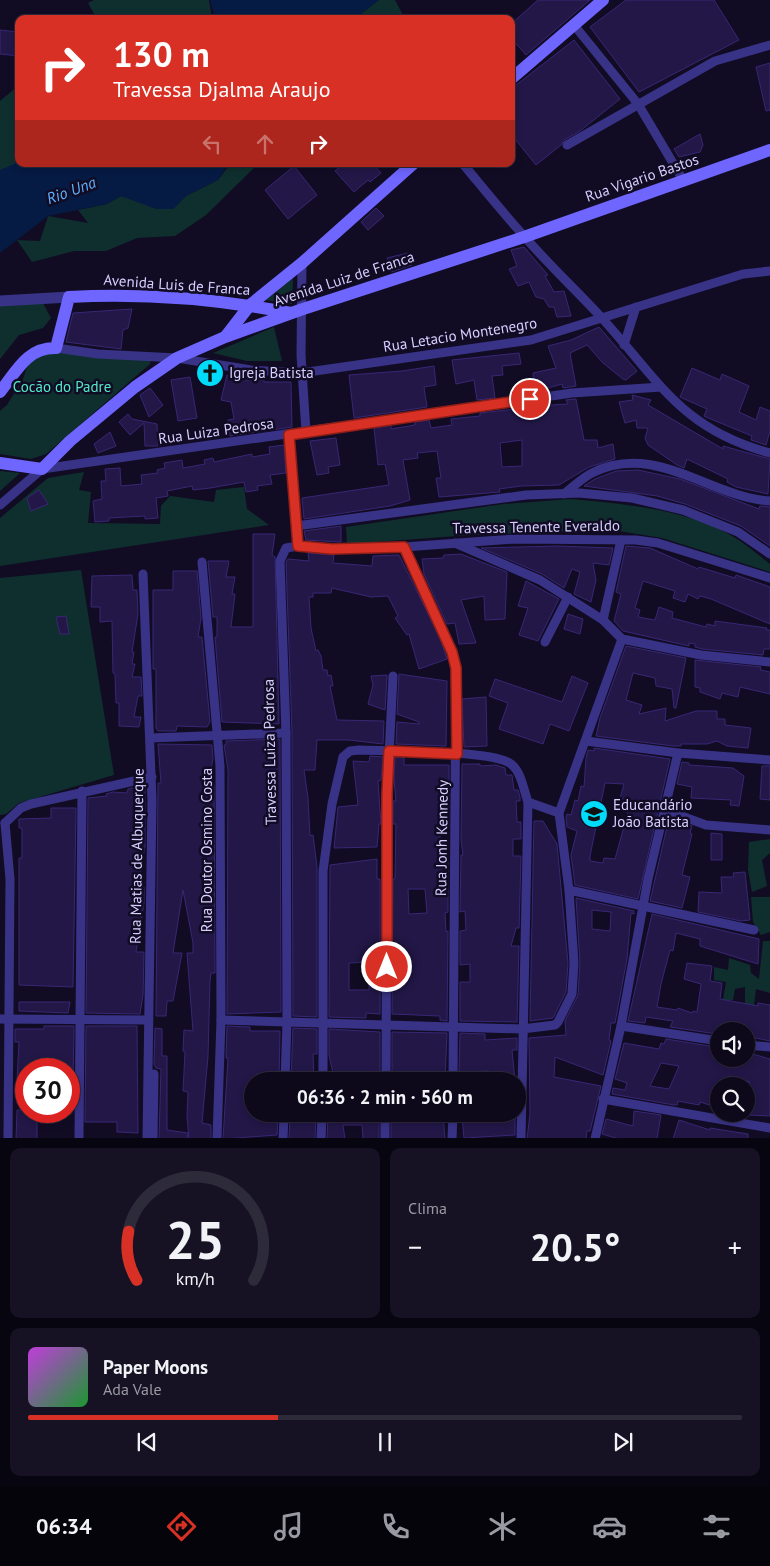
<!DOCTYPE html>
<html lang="pt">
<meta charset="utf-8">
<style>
body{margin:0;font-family:"PT Sans",sans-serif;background:#161224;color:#f1f3f6;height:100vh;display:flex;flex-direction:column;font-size:19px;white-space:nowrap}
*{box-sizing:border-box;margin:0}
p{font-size:16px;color:#9a9aa3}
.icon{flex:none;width:28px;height:28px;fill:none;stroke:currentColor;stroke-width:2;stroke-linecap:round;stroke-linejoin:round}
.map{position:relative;height:1138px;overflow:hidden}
.drawer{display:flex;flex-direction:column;gap:10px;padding:10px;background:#07050f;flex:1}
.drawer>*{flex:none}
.banner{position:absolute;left:15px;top:15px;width:500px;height:152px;border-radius:10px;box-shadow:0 2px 8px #0003,0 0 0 1px #2d2a3a;background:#d93025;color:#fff;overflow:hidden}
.controls{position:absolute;left:710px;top:1022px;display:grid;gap:10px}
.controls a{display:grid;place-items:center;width:45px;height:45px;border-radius:50%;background:#0d091b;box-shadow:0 2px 8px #0003,0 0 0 1px #2d2a3a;font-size:25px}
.speed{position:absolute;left:15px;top:1058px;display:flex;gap:10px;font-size:25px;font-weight:700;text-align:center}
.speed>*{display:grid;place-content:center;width:65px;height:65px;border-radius:50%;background:#0d091b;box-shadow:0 2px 8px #0003,0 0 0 1px #2d2a3a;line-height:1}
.speed .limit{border:8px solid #d22;background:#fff;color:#111}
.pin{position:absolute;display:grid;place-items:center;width:42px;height:42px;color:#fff;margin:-21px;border:2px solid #fff;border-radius:50%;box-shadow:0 1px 5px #0007}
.me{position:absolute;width:55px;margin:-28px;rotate:0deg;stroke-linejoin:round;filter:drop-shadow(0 0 4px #0008)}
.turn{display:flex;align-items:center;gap:18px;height:105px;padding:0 15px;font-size:22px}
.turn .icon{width:65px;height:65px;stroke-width:2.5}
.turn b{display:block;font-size:35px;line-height:42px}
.lanes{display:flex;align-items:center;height:48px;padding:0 15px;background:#0003;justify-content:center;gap:25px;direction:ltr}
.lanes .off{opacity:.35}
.big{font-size:38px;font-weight:700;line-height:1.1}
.drawer .widget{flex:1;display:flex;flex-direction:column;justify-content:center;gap:8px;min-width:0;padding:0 18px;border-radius:10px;background:#161224}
.drawer .dial{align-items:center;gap:0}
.dial svg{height:130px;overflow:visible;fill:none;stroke:#2d2a3a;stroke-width:7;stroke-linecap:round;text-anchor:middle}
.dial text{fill:#f1f3f6;stroke:none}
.song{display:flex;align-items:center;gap:15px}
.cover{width:60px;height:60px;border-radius:8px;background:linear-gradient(135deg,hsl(290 70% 55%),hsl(130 70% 35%))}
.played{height:5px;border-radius:2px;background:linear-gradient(90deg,#d93025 35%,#2d2a3a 35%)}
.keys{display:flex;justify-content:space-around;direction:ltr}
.heat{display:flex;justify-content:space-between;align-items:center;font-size:28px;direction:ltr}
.drawer .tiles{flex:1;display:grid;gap:10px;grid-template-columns:1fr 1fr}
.widget:last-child{grid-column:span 2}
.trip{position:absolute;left:244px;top:1072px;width:282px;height:50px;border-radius:25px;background:#0d091b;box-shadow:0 2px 8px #0003,0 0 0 1px #2d2a3a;font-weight:700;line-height:50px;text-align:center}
.tabs{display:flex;height:80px;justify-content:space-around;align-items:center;background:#05040b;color:#9a9aa3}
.tabs .icon{width:35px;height:35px}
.tabs .current{color:#d93025}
.tabs b{font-size:22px;color:#f1f3f6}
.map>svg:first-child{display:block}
</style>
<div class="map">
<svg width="770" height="1139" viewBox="0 0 770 1139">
<rect width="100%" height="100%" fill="#110c24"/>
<g fill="#0f2f2e">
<path d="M94,0H209L212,19H97L88,3Z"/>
<path d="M379,0H395L405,19H354Z"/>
<path d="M19,85V163L0,173V101Z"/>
<path d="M230,164H258L206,215L175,236L137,238L106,251H74L32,262L17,240L40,241L48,216L88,223L78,210L107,204L121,196L173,209L186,196L218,180Z"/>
<path d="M293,278L292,304L266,300Z"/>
<path d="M0,303H43L51,318L43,328L19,335L0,359Z"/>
<path d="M274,327L282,361H247L213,353Z"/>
<path d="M50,346L150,360V364L46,454L31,459L0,454V411L7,405L23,379L29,361Z"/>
<path d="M0,471L20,473L0,491Z"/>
<path d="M84,472L79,490L91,492L88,523L160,524L161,506L170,496L214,502L216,490L244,487L247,509L269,525L0,566V518L48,478Z"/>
<path d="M571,499C624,504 686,509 732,536C746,544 758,555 770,564V572L662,538L613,530L471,535L347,544L346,527L503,504Z"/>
<path d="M81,570L114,775L19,803L6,814L0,815V578Z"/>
<path d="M770,839V853L762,860L767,886L752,892L748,870L749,842Z"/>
<path d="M751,897H770V932L761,935L753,922Z"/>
<path d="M763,941H770V993L756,989L753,1014L745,1013V987L735,989L733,1000H723L726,982L714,980V967L728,970L729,958L750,965L751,973L759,979Z"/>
</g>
<g fill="#051b44">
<path d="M210,0H379L354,19H215Z"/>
<path d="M19,162V164H228L218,180L186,196L173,209H156L121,196L107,204L48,216L0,253V170Z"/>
</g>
<g fill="#221747" stroke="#382775" fill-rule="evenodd">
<path d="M538,0H590L526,55L511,38V24Z"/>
<path d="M626,0H714L739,40L639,92L590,27Z"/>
<path d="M0,30L19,32V56L0,54Z"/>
<path d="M574,40L620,99L580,131L564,140L561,145L536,165L511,134V89Z"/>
<path d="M770,63V110L766,111L756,67Z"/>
<path d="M700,134L703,145L700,152L679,157L674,149Z"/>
<path d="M343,164H373L381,173L370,182L368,180L354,192L335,171Z"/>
<path d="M294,166L317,195L288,219L265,190Z"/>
<path d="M376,208L384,216L368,230L361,222Z"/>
<path d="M524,247L548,275L545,276L554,292L564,291L571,316L557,317L554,307H549L544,299L536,297L529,282L518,286L509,269L517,266L511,250Z"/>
<path d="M408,253L412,265L391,272L387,258Z"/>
<path d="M132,309L128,328L123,330L121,349L66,342L73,313Z"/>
<path d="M599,327L637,371L626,380L623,379L603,363L587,345L570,353L576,386L563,388L562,384L534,392L533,373L556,368L548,346L571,340Z"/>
<path d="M519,353L521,364L502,366L503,375L492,376L495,398L477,400L474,380L456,384L452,360Z"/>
<path d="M434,366L436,385L424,387L427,407L354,418L349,375L402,371Z"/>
<path d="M692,368L720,380L722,374L749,386L739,412L756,420L760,407L770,411V431L766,445L751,440L752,436L706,417L704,416L707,409L680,397Z"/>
<path d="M227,375L244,380H264V382H291L292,427L230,436L228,420L234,419L231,402L221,400Z"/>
<path d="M190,377L197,418L178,421L171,380Z"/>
<path d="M150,388L163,405L149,417L140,395Z"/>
<path d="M632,395L651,400L648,405L723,449V446L770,459L768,494L736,487L727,482L728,479L687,459L684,468L677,465L648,445L645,438L648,428H637L636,420L625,423L619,402L633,400Z"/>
<path d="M576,399L584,440H597L598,448L613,444L615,459L589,467L559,485L521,486L499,489L500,492L439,497L436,478H441L437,451L417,453L418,458L403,460L410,500L390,506L304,519L302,498L389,485L385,464L378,465L374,428L391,425V429L415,425V422L429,420L431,428L452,425L451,419L480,416V413L516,409V412L535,406L568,404L566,400ZM522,440V466L502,467L500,443Z"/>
<path d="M128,414L132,419L157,424L158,446H145L144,423L130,435L119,422Z"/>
<path d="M110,432L116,446L98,453L94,444Z"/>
<path d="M336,438L340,465L328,467L329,473L317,475L310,441Z"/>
<path d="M284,445L286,473L270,475L272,484L257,486L258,490L246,492L244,482L210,488L193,490L192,486L167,491L168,496L156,498L158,518L145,519V516L109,518V521L95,522L93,501L102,499L101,481H106L105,469L120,468L121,486L142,484L141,475L158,473L157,470L165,468L164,463L182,460L183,468L205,464L204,460L213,458L214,462L252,454V457L270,454L269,447Z"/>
<path d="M638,470L680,479L759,509L760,506L770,507V546L741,526L685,504L657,496L584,486L595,479L616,471Z"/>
<path d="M39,490L48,504L31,511L27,498Z"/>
<path d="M341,526V542L306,540L304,531Z"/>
<path d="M253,534H275L272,555L275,557L279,724L222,722L215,637H217V617H213L208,561H229L226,577H235L232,594H235L231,627H253Z"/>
<path d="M558,546L613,548L609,565L593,563L596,580L591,602L574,594L580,572L572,569L564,588L542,574L481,548Z"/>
<path d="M626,546L650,548L698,569L699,567L735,578L736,575L770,587V624L711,599L700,596L698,599L688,594L685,602L673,598L675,591L643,581L635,608L640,610L638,617L655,620L659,607L673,612L672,618L706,627L707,624L715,626V621L767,628L766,630H770V649H764L763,655L702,649L695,647V644L689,643V646L623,631L614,621L621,594L616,592Z"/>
<path d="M308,553L334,555L333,563L372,566L373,556L399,555L440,638L447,659L419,669L409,634L407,635L395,618L398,616L388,596L371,597L332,588L331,593H313V597H309L311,628L316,651L318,650L321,656L323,670H327L328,676L331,675L333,686H330L337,720L384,721L383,744L349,740H317L315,770H304L308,798L310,836L313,835L317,867V1017L293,1016L292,733L286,562L288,559L309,561Z"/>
<path d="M461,554L507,572L505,619L485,620L484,596L461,600L476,643L459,644L455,623L447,624L424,574L422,559L443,558L444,555Z"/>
<path d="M173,571H197L201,618L198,637H202L210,722L207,727L177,726L176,731H158L156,728V669H153V590H173Z"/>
<path d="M132,575L133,590H137L138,614L132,652H134L132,664H135L132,677H141L142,696H138L134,717H141L139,727L119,726V703H116L115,674L113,673L112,621L100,622V607H91L92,576Z"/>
<path d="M526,581L559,599L538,641L519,635L528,608L518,606Z"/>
<path d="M568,614L583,619L580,634L564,629Z"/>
<path d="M66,616L69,634H60L56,617Z"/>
<path d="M626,646L686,658L676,708H674L672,689L656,686L655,678L633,673L626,700L642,705L639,714L666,708L665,721L696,711H717V719H725V725L751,728L748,748L727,746L717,741L707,744H681V746H673L596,736L600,718Z"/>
<path d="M695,660L761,667L760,670L770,672V694L740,687L738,697L722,693L720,699L700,692V688L695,687Z"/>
<path d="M399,674L447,681L446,746L396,744L397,722L419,724V722L397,714Z"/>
<path d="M387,675V676L385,710L368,704L373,685L371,676Z"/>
<path d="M572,676L588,683L569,731L550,724L543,744L499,729L508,703L489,696L495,679L562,702Z"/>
<path d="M486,697L487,746L464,747L462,699Z"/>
<path d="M280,739L281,1012L227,1014L228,770L224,745H226V741Z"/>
<path d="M158,744L212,745L213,759L208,784H214L215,973H211L210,981L208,1056L202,1123L211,1125V1139H189L187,1117L188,1092L183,1091L185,1052L183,1051L184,1030L193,1031L187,953H193V943L183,890L173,953H182L173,1001H167L166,1016H156L158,783H161Z"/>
<path d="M594,748L670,759L638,899L575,885L571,855L577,831L567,827L566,818L567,814L571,815L575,800L578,801L581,786L584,787L586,758L588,750L594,751ZM605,783L624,784L620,798L631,801L615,859L604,858L603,863L590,861V856Z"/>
<path d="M370,756L383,757L381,780L378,781L381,824H379L377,847L334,848L338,807L358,805L353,761L369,762Z"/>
<path d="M395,757H404V765H449V827H440V858L448,857V912L445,913L446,932L448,931L447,1021L440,1020V1016L392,1014L393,879H395L396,824H393V801H396L394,779ZM408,889H425L427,913L409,914Z"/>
<path d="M682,762L689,763V765L733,768L744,776L739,806L730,805L731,800L691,798L692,787L677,784Z"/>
<path d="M462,764H480V766L496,765L505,768L506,775H512L514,790H518L520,797V801H516L517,822H521V839H513V856H521L519,928H516L511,946H519L517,1022L460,1021V982H470V964L460,965V931L466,930L465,911L460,912L461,855H463L461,840Z"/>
<path d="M762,766H770V800L760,799Z"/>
<path d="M145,785V846L138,887H144V903L136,952H144L143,995L140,1014L86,1013L88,798L107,796L106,794L113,792L127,793L128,789Z"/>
<path d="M51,808H76L73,987L19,985V858H22V828H19V819L51,818Z"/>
<path d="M669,818L692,826L690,833L692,834L682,875L690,877L682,908L650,901Z"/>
<path d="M534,821H543L557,844L568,963L566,992L553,1018L530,1021Z"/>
<path d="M711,833L722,834V860H711Z"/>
<path d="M377,859V879H380V1014L366,1013V1018L329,1017L330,865ZM369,962V990H349V963Z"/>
<path d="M745,872L750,920L741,921L698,912L699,892L722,893L721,877H734L733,873Z"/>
<path d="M576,898L634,911V914L631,913L627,959L615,1023H611L609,1040L611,1041L603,1075L555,1057L554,1077L601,1086L590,1131H587L586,1139H527L530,1114L529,1038L566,1035L565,1021L578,995L580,963ZM592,910L611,912L610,931L592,929Z"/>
<path d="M652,914L759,939L758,964L700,946V939L676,933L673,951L670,950L661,984L657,1007L677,1010L678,1008L692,1013L693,1011L697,1012L701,984L684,979L687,963L712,966L710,981L722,983L720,999L758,1006V1003L770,1005V1041L746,1036V1031L722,1030L717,1031V1034L670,1027L673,1021L646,1017L645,1023L628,1021Z"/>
<path d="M19,1002H70L68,1013L19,1011Z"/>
<path d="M44,1026H74L73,1081H69V1069H26V1081H17L19,1042H15V1029H44Z"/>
<path d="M86,1026H137L138,1133L117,1132V1122H85Z"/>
<path d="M227,1026L250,1027V1031H280L279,1081H252V1114H278L277,1135L223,1139L228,1058H226Z"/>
<path d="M155,1028L162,1029V1056H167V1130L188,1133L187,1139H159L161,1069L156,1068L154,1064Z"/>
<path d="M293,1028L317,1029V1054H313L314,1081H291Z"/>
<path d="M329,1029L380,1032V1081H364L363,1077L334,1078L329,1055Z"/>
<path d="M392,1032L447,1033L445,1081H430L428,1074L411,1073V1081H392Z"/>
<path d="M460,1033L485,1034V1040L517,1038V1050H512L515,1081H490L489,1071L459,1072Z"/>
<path d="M666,1039L716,1047L719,1049V1059H746V1052L770,1059V1116L746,1115V1092L750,1082L729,1076L726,1086H719V1108L700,1102L699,1105L678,1101L677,1105H674L612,1094L613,1088L625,1090L627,1083L615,1079L624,1043L659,1049L661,1043L664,1044ZM661,1063L679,1066L669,1089L650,1086Z"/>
<path d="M17,1110L37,1111V1139H16Z"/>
<path d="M634,1111L661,1115L657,1139H619L602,1134L606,1119L633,1126Z"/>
<path d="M290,1114H316L315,1139H289Z"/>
<path d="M328,1114H379V1139H363L362,1125H343L345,1139H327Z"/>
<path d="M391,1114L443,1115L445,1139H391Z"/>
<path d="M488,1114H515V1135L464,1138L462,1118L488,1116Z"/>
<path d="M679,1120L710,1130V1128L748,1134V1139H673Z"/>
</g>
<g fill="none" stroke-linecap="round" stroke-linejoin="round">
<g stroke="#393387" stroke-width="9">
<path d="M574,25L638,104L683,180"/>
<path d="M567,145L715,61L770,45"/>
<path d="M463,164C483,188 503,213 524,236C548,264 575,289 600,316C658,379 680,429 770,453"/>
<path d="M302,263L301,355L306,432"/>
<path d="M624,345L636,307"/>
<path d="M56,348L98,354L177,358L251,370L301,373L531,340L743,274L770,271"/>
<path d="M564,494C573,487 582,478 592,473C655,441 709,497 770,501"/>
<path d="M0,505L42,469L572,393L661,387"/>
<path d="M296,526L526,495L579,493L632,498L683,510L738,532L770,554"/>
<path d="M455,543L540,580L603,620L622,639L701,655L770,662"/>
<path d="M298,546L332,549L404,547L515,539L636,540L658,543L770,578"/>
<path d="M404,547L446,636L456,668L453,1081"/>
<path d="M202,562L220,766L221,1020L217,1139"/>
<path d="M143,574L152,800L147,1139"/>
<path d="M603,620L621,540"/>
<path d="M545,642L568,597"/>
<path d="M150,738L286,733"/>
<path d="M586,741L678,753L770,760"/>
<path d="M665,810L706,825L770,830"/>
<path d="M5,823L10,879L8,1139"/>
<path d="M5,823L21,808L31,804L152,777"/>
<path d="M569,890L754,930"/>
<path d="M0,1019L148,1020"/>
<path d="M221,1020L522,1029L555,1025L558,1022L572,994L574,963L569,890L559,813L622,639"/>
<path d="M621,1026L719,1041"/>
<path d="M746,1045L770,1047"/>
<path d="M285,1081L287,1022L286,733L280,561L286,548L298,546L289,435"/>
<path d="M323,1081V871L332,804L343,757L350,751L359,750C387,751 493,750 511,764C521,771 524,791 528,802L559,813"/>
<path d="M386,1081L387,795L393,676"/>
<path d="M603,1099L770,1128"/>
<path d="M79,1139L82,791"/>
<path d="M153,1139L154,1074"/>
<path d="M283,1139L284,1114"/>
<path d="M321,1139L322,1114"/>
<path d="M385,1139V1114"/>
<path d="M452,1139L453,1114"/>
<path d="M521,1139L528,802"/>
<path d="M595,1139L621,1026L648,879L678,753"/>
</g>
<path stroke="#393387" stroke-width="11" d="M0,301L69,297"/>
<g stroke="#6e66ff" stroke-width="12">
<path d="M511,79L603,0"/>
<path d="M226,336L250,305L302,263L413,164"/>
<path d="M0,392C16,372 27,347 56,348L69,297C143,293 218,299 291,313"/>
<path d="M0,463L42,469L70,441L135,387L177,358L225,337L300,310L524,237L770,150"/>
</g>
</g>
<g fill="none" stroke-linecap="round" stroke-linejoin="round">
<g stroke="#8d1f18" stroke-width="12">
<path id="route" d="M387,967V795L389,751L457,754L456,668L452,652L404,547L332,549L298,546L289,435L530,399"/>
</g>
<use href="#route" stroke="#d93025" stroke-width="9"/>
</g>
<defs>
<g id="church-disc" transform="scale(1.4375)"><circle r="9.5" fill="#00dbfa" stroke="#110c24"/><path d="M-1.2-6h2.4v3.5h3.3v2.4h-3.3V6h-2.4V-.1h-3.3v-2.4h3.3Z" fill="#111"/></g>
<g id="school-disc" transform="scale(1.4375)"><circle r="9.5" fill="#00dbfa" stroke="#110c24"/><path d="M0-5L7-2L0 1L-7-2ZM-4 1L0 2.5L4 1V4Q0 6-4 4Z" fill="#111"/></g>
</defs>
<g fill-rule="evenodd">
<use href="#church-disc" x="210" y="373"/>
<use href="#school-disc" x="594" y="814"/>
</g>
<g text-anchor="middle" stroke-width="5" stroke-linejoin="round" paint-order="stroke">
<g font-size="15" fill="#d6cfff" stroke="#110c24">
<text transform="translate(642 178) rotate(-19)" y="5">Rua Vigario Bastos</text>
<text transform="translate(344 279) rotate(-18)" y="5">Avenida Luiz de Franca</text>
<text transform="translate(177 285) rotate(4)" y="5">Avenida Luis de Franca</text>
<text transform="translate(460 335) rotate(-9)" y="5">Rua Letacio Montenegro</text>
<text transform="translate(216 431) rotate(-8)" y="5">Rua Luiza Pedrosa</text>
<text transform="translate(536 527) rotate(-1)" y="5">Travessa Tenente Everaldo</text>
<text transform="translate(270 752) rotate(-91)" y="5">Travessa Luiza Pedrosa</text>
<text transform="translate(442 838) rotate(-89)" y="5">Rua Jonh Kennedy</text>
<text transform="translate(207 850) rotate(-90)" y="5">Rua Doutor Osmino Costa</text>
<text transform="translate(137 856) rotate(-89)" y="5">Rua Matias de Albuquerque</text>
</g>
<g font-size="15" fill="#d6cfff" stroke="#110c24" text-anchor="start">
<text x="229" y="378">Igreja Batista</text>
<text x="613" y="810">Educandário<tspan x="613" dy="17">João Batista</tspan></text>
</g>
<g font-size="15" fill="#52e9c7" stroke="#110c24">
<text x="62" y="392">Cocão do Padre</text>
</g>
<g font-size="16" font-style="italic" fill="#5db0ff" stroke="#110c24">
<text transform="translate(71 190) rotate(-20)" y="6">Rio Una</text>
</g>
</g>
</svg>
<div class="controls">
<a><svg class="icon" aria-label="sound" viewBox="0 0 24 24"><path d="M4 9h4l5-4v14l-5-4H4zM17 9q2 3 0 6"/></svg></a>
<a><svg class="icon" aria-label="search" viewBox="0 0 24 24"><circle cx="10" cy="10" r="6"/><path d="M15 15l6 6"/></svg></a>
</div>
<div class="speed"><div class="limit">30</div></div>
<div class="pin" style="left:530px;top:399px;background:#d93025"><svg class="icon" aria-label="arrive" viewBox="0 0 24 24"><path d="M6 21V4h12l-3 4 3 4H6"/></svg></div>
<svg class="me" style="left:387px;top:967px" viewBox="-20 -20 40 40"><circle r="17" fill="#d93025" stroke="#fff" stroke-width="3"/><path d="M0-11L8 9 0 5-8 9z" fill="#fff"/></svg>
<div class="trip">06:36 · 2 min · 560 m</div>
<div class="banner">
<div class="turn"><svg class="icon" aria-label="right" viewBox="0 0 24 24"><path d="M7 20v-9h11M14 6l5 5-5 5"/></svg><div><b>130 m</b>Travessa Djalma Araujo</div></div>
<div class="lanes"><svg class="icon off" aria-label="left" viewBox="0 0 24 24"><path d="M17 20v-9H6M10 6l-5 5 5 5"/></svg><svg class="icon off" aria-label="ahead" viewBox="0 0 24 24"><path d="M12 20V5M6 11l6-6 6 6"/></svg><svg class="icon" aria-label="right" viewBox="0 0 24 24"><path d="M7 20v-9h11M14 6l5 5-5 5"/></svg></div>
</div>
</div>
<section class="drawer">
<div class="tiles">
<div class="widget dial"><svg viewBox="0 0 100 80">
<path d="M14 69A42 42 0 1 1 86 69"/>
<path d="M14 69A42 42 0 0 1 9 39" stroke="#d93025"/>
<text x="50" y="56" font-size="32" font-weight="700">25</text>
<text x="50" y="72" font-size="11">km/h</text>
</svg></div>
<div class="widget"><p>Clima</p>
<div class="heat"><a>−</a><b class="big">20.5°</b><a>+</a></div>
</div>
<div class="widget">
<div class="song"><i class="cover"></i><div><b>Paper Moons</b><p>Ada Vale</p></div></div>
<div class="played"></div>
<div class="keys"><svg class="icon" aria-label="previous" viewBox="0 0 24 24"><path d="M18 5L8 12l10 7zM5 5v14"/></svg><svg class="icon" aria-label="pause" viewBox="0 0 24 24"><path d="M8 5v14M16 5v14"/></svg><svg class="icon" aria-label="next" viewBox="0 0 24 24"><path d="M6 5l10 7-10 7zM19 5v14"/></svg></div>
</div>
</div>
</section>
<nav class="tabs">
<b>06:34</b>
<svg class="icon current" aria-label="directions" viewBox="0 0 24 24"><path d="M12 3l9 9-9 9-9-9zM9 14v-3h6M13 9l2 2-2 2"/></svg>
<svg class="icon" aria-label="music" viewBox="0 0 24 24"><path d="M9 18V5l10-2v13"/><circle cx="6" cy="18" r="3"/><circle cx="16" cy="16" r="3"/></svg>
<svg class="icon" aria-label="phone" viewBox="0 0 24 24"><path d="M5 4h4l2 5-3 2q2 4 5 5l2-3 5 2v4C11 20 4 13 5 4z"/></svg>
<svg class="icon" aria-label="climate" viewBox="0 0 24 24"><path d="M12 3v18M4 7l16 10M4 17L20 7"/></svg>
<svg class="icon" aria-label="car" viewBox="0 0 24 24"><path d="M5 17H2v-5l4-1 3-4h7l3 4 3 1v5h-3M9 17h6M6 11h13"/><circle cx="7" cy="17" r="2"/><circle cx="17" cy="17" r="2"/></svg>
<svg class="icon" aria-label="filters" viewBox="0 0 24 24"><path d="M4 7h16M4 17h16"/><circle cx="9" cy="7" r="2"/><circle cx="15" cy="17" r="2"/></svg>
</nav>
